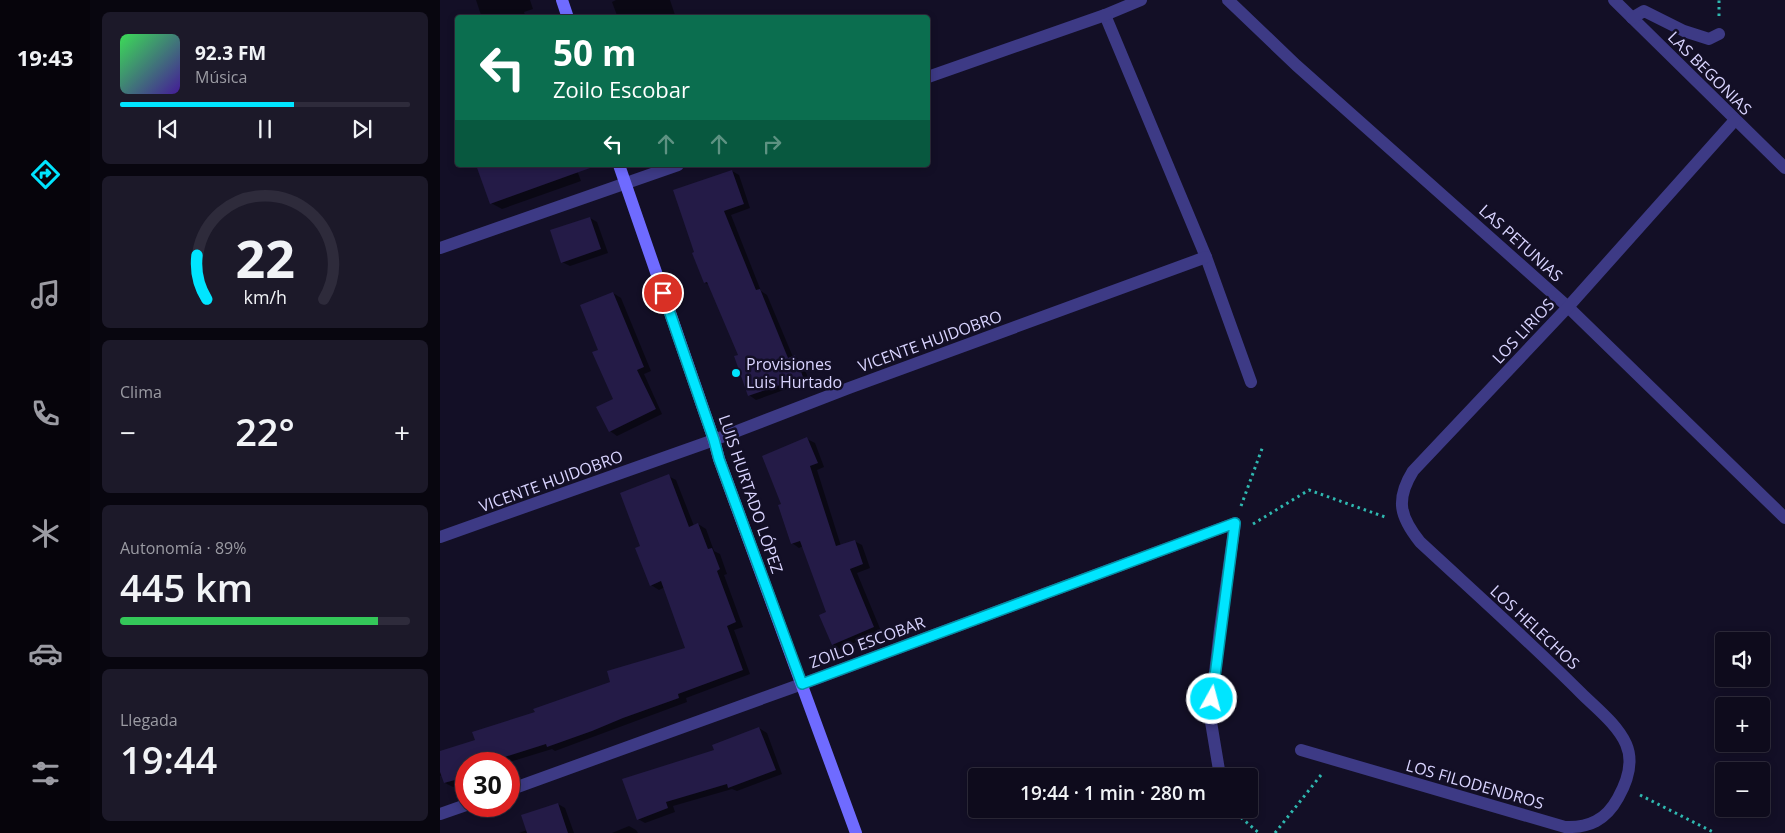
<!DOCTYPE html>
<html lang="es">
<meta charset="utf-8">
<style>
body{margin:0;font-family:"Open Sans",sans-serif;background:#1c1929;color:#f1f3f6;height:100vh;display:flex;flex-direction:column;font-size:19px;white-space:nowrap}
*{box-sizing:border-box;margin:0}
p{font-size:16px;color:#9b9ba3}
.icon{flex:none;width:28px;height:28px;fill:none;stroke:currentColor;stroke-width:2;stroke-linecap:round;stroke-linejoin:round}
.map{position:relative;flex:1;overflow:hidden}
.drawer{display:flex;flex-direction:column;gap:12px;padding:12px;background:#08060f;width:350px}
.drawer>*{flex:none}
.top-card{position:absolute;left:15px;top:15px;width:475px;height:152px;border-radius:5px;box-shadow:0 2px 8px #0003,0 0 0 1px #2e2b3b;background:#0b6e4f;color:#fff;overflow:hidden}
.controls{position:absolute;left:1275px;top:632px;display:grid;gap:10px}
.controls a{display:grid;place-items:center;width:55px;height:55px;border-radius:5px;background:#0e0b1c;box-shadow:0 2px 8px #0003,0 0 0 1px #2e2b3b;font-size:25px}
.speed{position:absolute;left:15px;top:752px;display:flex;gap:10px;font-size:25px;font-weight:700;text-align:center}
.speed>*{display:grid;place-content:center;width:65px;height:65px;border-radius:50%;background:#0e0b1c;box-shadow:0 2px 8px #0003,0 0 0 1px #2e2b3b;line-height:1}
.speed .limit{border:8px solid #d22;background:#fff;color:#111}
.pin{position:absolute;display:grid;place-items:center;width:42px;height:42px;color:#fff;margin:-21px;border:2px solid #fff;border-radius:50%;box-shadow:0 1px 5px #0007}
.me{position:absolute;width:55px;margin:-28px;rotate:7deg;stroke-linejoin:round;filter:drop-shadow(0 0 4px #0008)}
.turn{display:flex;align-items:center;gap:18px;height:105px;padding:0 15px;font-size:22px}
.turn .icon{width:65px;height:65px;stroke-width:2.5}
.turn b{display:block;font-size:35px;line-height:42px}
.lanes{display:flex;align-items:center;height:48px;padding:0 15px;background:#0003;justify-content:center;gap:25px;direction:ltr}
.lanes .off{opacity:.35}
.big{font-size:38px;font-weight:600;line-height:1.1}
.drawer .widget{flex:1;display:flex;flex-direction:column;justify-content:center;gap:8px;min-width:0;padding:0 18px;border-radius:8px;background:#1c1929}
.drawer .dial{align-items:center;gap:0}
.dial svg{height:130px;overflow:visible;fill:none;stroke:#2e2b3b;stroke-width:7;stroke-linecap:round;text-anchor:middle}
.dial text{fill:#f1f3f6;stroke:none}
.song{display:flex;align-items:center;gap:15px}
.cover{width:60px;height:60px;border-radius:8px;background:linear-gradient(135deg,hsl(130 70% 55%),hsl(260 70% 35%))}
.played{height:5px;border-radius:2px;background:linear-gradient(90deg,#00e5ff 60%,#2e2b3b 60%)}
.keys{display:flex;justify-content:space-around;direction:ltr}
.heat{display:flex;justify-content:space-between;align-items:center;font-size:28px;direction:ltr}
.charge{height:8px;border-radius:4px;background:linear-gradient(90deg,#34c759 89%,#2e2b3b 0)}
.trip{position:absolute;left:528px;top:768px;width:290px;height:50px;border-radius:5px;background:#0e0b1c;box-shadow:0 2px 8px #0003,0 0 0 1px #2e2b3b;font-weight:600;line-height:50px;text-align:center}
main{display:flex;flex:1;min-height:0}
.tabs{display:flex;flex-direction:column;width:90px;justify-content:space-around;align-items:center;background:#06040b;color:#9b9ba3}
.tabs .icon{width:35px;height:35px}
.tabs .on{color:#00e5ff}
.tabs b{font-size:22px;color:#f1f3f6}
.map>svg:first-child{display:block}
</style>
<main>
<nav class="tabs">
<b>19:43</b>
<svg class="icon on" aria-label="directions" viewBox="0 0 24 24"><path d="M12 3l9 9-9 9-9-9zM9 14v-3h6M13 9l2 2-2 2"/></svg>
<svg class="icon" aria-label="music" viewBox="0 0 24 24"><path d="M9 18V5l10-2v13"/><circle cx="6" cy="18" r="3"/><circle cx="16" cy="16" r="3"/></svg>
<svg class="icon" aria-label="phone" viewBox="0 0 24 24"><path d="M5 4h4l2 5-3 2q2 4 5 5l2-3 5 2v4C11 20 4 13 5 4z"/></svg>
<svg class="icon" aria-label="climate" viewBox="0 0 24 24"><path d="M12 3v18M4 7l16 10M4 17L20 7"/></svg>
<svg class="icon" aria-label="car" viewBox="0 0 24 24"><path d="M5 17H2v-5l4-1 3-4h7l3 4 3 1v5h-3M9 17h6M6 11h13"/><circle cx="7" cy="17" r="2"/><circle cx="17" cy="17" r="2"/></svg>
<svg class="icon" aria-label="filters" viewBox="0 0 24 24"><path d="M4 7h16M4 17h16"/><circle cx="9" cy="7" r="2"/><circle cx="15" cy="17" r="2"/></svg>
</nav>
<section class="drawer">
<div class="widget">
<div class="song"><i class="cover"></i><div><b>92.3 FM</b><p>Música</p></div></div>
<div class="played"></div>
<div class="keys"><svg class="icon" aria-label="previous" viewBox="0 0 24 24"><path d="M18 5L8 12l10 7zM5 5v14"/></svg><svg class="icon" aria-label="pause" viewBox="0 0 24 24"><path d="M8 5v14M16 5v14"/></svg><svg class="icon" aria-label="next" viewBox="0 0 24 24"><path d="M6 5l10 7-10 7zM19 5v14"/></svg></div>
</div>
<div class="widget dial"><svg viewBox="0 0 100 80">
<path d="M14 69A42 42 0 1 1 86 69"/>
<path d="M14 69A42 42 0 0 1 8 42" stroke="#00e5ff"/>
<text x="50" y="56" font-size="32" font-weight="700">22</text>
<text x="50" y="72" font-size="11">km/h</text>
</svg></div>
<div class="widget"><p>Clima</p>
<div class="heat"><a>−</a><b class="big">22°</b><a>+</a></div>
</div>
<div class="widget"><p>Autonomía · 89%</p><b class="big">445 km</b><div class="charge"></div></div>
<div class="widget"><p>Llegada</p><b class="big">19:44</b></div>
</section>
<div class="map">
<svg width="1345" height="833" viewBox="0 0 1345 833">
<rect width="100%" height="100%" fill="#130f26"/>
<g fill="#0007">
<path d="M36,0H90L93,9L84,12L86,18H42Z"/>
<path d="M176,0H230L236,18H178L172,2Z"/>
<path d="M37,165H135L141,181L62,209L51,203Z"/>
<path d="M292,171L299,175L310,208L291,215L321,291L327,295L353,357H355L362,361L369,381L316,400L309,395L300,356L270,285L265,283L256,252Z"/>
<path d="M150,218L157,222L168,253L130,266L122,262Z"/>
<path d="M173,293L181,298L211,371L204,374L222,414L177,436L170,431L175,400L159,351Z"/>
<path d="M367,439L375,443L384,467L377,470L401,546L414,541L422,545L430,568L417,573L441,631L400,649L393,644L388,613L363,546L359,548L352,543L342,504Z"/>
<path d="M228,476L236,480L254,526L258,524L266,529L274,551L280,554L287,574L284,575L303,627L294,630L310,674L246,698L247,702L115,751L112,749L63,764H26V783L13,787L5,783L2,775L0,776V752L37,741L96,713L172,683L247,648L225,587L219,590L211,585L202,546Z"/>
<path d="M319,728L327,733L342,774L297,791L292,789L233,806L235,812L205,823L198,819L275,750Z"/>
<path d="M118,804L125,808L134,833H79L87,830Z"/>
<path d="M189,826L196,830L198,833H172Z"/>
</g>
<g fill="#241b47">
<path d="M36,165H150V168L50,204Z"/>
<path d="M292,170L304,204L284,211L316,290L320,289L348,358L355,355L363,377L308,396L294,356L298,355L267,282L264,283L252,253L254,252L233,190Z"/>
<path d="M150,217L161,249L121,263L110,230Z"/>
<path d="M173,292L204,367L197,370L216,409L169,432L156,407L173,399L152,352L158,350L140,305Z"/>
<path d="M367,437L378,463L370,466L396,546L415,540L423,564L410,569L434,627L392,645L379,615L386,612L360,541L351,544L338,505L341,504L322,456Z"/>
<path d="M229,474L249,527L258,523L268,549L272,548L280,569L277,571L296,622L287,626L303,670L238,694L239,698L183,718L152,731L107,747L106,744L42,764H26V777L4,783L0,772V751L35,740L32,732L95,712L93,709L170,682L167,671L245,648L221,581L210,586L195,548L200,546L180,493Z"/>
<path d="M319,727L336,770L288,788L287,784L226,802L228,808L197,820L182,779L274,750L272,745Z"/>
<path d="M118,803L128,833H87L81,815Z"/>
</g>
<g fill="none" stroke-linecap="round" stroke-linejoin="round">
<g stroke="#2fb8b0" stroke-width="3" stroke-dasharray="2.5 4" stroke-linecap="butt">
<path d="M1279,16V0"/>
<path d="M801,506L823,446"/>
<path d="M813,524L869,490L945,517"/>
<path d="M1200,795L1275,833"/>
<path d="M791,809L819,833"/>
<path d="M835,833L881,775"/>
</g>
<g stroke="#3d3a85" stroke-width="12">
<path d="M788,0L856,65L1128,307L1345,518"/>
<path d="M1174,0L1345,168"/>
<path d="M665,15L766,257L811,382"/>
<path d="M1192,18L1204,11L1244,31L1269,39L1279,34"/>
<path d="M488,77L665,15L701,0"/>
<path d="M0,248L238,165"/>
<path d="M0,537L274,440L409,388L766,257"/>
<path d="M861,750L1125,827C1149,828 1166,820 1178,798C1187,782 1194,762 1186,744C1177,724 1156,708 1141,693C1089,641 1034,592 980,542C960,517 955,500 973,471L1128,307L1295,120"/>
<path d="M69,790L362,684L795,523L780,629L770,716L780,776"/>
<path d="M0,814L26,805"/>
</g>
<g stroke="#6f6bff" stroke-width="12">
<path d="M122,0L128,18"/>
<path d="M179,165L274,440L279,459L416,833"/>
</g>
</g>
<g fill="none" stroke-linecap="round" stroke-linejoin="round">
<g stroke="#0095a6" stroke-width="12">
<path id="route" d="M223,293L274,440L279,459L362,684L795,523L772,699"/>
</g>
<use href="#route" stroke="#00e5ff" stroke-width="9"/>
</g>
<circle fill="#00e5ff" stroke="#130f26" stroke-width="2" cx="296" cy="373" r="5"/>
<g text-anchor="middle" stroke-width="5" stroke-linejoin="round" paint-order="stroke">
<g font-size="16" fill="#d9d4ff" stroke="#130f26">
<text transform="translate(1270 73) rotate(45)" y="6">LAS BEGONIAS</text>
<text transform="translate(1081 243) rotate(42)" y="6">LAS PETUNIAS</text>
<text transform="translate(1083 331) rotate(-47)" y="6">LOS LIRIOS</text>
<text transform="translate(490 341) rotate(-20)" y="6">VICENTE HUIDOBRO</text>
<text transform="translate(111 481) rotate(-20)" y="6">VICENTE HUIDOBRO</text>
<text transform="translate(311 494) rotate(71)" y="6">LUIS HURTADO LÓPEZ</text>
<text transform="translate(1095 627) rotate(43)" y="6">LOS HELECHOS</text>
<text transform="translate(427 642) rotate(-20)" y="6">ZOILO ESCOBAR</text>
<text transform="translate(1035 784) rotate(16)" y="6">LOS FILODENDROS</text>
</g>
<g font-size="16" fill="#d9d4ff" stroke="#130f26" text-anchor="start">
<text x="306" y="370">Provisiones<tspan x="306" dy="18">Luis Hurtado</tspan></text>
</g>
</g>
</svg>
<div class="controls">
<a><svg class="icon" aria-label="sound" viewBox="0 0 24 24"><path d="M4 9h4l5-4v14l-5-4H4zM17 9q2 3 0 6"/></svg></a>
<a>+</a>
<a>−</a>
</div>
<div class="speed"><div class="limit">30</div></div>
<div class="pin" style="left:223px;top:293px;background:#d93025"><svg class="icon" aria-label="arrive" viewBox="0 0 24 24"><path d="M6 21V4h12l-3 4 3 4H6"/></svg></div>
<svg class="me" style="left:772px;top:699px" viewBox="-20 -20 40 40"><circle r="17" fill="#00e5ff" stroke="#fff" stroke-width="3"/><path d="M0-11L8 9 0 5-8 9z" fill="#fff"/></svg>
<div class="trip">19:44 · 1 min · 280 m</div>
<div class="top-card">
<div class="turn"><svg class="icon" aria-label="left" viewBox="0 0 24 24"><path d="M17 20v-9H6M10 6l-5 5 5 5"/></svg><div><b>50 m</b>Zoilo Escobar</div></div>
<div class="lanes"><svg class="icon" aria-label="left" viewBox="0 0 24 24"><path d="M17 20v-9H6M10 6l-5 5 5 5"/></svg><svg class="icon off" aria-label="ahead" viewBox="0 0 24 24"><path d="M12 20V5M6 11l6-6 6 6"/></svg><svg class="icon off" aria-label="ahead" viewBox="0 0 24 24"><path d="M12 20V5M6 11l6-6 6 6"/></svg><svg class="icon off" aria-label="right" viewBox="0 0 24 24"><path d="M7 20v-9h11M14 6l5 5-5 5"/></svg></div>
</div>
</div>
</main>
